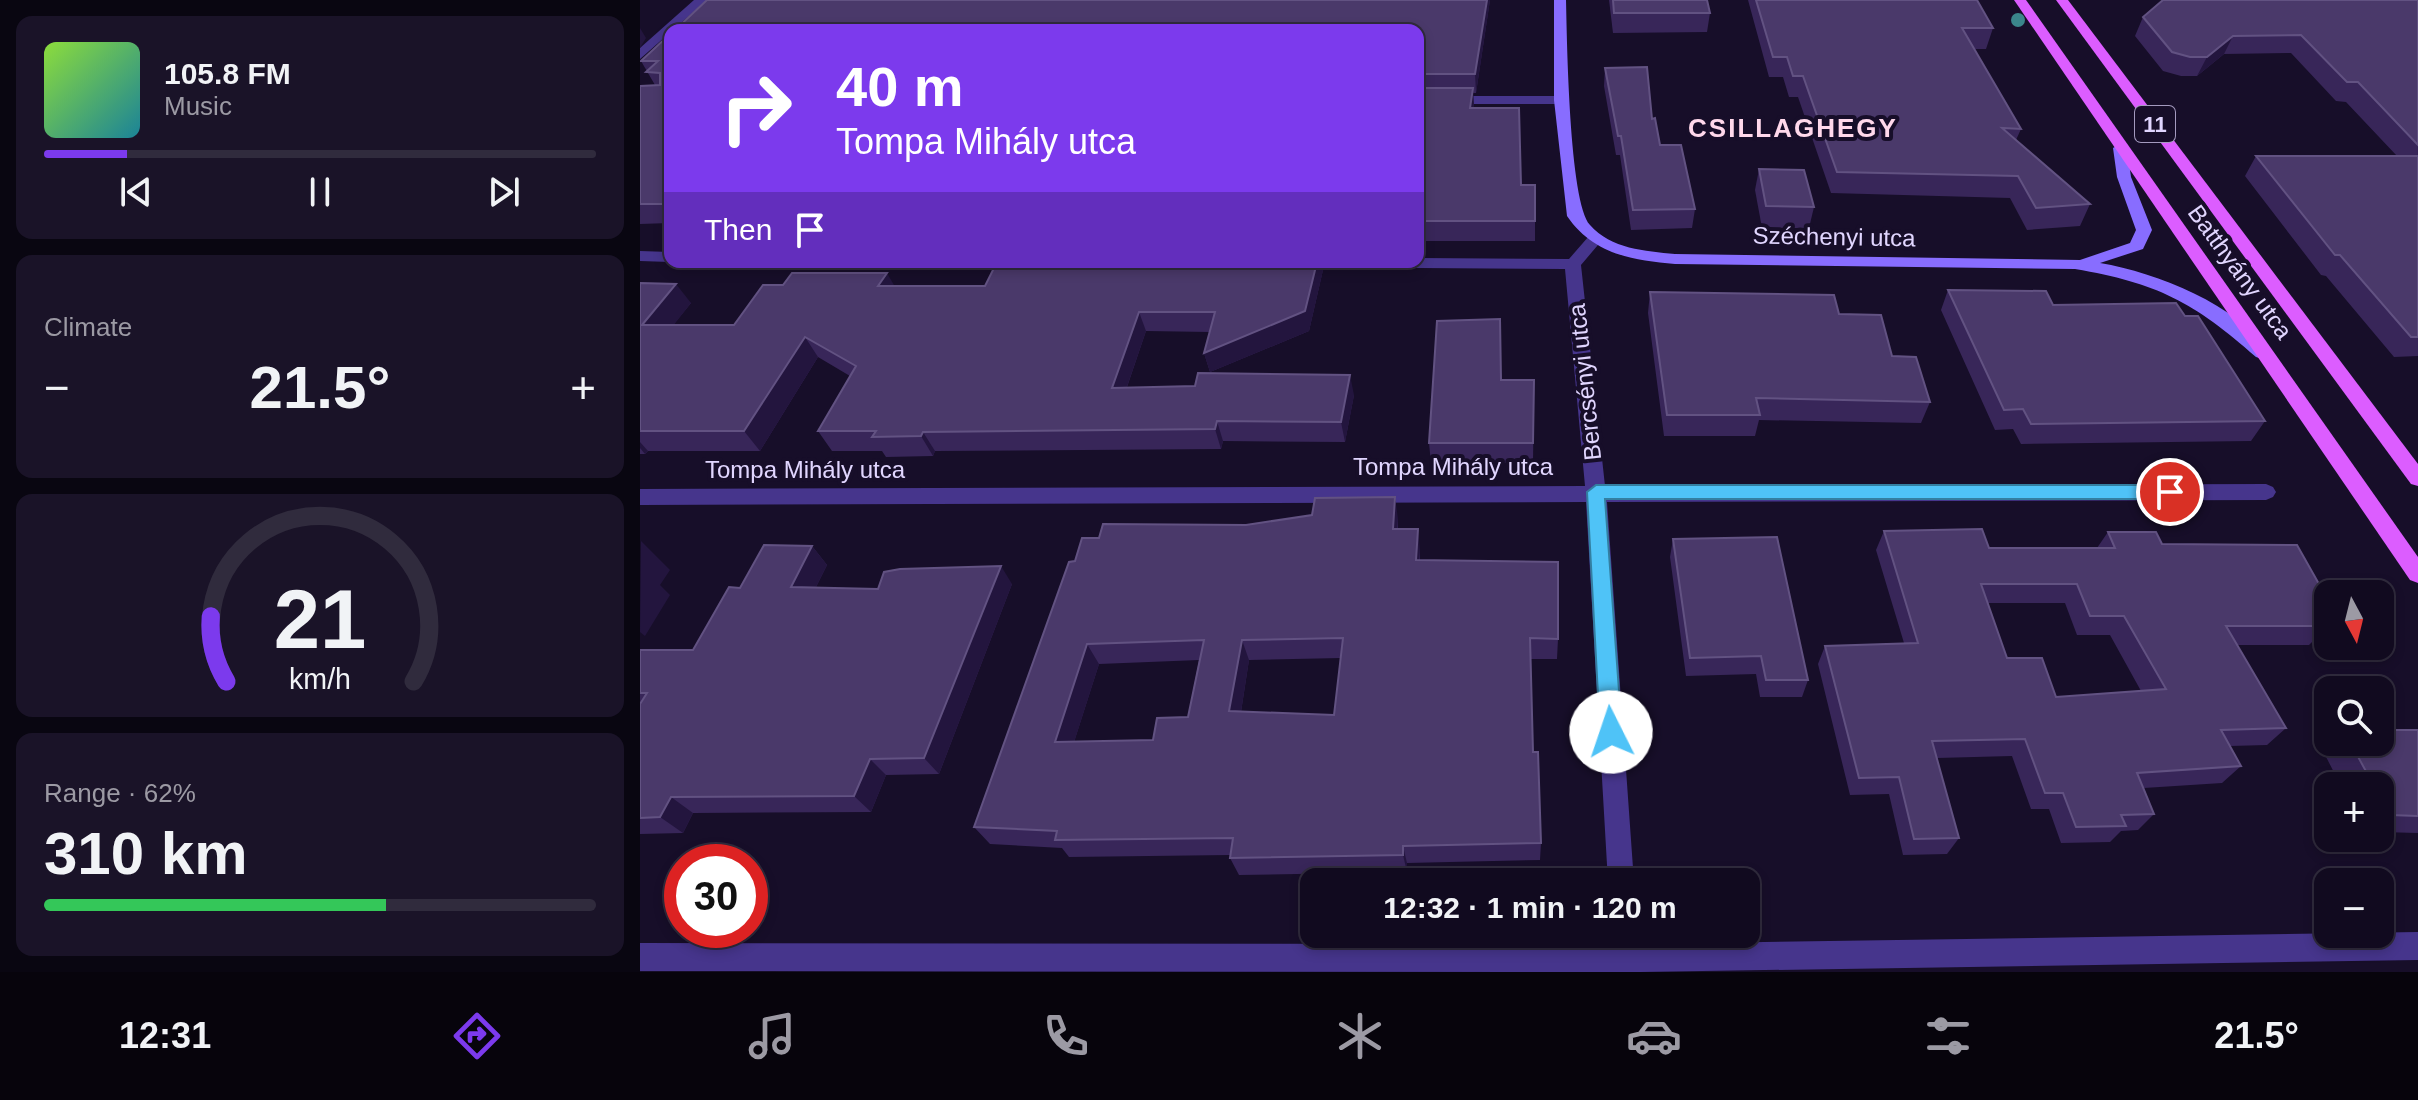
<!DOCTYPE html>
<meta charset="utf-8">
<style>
body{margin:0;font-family:Helvetica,sans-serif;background:#1a1328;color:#f1f3f6;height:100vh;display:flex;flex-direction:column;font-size:30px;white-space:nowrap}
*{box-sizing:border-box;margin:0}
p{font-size:26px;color:#9c9aa4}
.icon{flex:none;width:44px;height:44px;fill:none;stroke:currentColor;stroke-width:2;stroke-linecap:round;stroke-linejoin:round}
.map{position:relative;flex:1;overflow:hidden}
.side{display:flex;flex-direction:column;gap:16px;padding:16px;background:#090611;width:640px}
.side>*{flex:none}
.banner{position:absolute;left:24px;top:24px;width:760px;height:244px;border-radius:16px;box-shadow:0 4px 12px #0003,0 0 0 2px #302b3d;background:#7c3aed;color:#fff;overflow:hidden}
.needle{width:52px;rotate:173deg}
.controls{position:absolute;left:1674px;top:580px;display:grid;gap:16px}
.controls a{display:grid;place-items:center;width:80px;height:80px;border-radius:16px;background:#110a1f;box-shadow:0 4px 12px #0003,0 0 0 2px #302b3d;font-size:40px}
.speed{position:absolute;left:24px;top:844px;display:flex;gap:16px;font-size:40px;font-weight:700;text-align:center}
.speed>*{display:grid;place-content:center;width:104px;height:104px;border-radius:50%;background:#110a1f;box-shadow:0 4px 12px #0003,0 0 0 2px #302b3d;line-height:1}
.speed .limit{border:12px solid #d22;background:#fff;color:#111}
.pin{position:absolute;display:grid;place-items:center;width:68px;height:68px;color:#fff;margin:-34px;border:4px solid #fff;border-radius:50%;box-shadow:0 2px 8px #0007}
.me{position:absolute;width:88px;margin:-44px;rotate:356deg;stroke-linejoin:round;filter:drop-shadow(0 0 6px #0008)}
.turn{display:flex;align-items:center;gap:28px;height:168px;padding:0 40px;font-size:36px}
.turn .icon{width:104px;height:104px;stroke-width:2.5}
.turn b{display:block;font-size:56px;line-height:68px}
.then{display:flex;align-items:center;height:76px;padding:0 40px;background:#0003;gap:16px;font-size:30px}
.big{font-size:60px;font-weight:600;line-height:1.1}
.side .card{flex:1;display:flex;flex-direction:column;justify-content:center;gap:12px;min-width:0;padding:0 28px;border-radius:16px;background:#1a1328}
.side .dial{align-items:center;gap:0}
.dial svg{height:208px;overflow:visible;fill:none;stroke:#302b3d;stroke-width:7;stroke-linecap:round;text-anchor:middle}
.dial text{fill:#f1f3f6;stroke:none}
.song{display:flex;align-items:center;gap:24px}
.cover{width:96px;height:96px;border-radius:12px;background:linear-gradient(135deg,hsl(90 70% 55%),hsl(190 70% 35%))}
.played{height:8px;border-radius:4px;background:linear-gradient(90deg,#7c3aed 15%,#302b3d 15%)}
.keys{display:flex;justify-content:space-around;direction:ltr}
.heat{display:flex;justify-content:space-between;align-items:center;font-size:44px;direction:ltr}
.charge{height:12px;border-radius:6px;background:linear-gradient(90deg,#34c759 62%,#302b3d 0)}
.trip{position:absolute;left:660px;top:868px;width:460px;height:80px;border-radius:16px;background:#110a1f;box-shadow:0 4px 12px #0003,0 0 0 2px #302b3d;font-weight:600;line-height:80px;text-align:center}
.tab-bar{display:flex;height:128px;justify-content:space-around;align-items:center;background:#07040c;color:#9c9aa4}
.tab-bar .icon{width:56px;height:56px}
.tab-bar .current{color:#7c3aed}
.tab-bar b{font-size:36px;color:#f1f3f6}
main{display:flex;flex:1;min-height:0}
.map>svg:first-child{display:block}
</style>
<main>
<section class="side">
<div class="card">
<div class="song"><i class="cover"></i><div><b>105.8 FM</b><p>Music</p></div></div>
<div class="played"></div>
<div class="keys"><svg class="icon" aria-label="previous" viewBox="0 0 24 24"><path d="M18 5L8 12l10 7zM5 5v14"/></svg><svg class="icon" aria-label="pause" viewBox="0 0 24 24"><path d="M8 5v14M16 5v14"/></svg><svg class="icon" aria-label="next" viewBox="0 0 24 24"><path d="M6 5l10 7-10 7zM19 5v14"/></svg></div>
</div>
<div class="card"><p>Climate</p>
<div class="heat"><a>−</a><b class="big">21.5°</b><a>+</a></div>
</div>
<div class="card dial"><svg viewBox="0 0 100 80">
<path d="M14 69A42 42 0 1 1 86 69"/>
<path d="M14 69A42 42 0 0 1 8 44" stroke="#7c3aed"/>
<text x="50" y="56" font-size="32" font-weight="700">21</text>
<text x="50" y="72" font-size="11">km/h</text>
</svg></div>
<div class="card"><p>Range · 62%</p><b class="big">310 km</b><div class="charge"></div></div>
</section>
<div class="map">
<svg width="1778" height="972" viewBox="0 0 1778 972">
<rect width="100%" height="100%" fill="#170e29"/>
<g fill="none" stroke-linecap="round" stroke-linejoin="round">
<g fill="#46358c" fill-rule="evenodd">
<path d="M54,0H67L0,59V48Z"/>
<path d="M778,96H921L928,100L921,104H778Z"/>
<path d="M955,234L963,239L941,265L965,486L1626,484L1633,487L1636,492L1633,497L1626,500L967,502L994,882H968L946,502L0,505V489L945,486L925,269L638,267L630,262H778V258L929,259L949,236Z"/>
<path d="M0,251L30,252V262L0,261Z"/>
<path d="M1778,932V960L1001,972L0,971V943L971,944L970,934H998L999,944Z"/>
</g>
<path fill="#886dff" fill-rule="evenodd" d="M914,0H926C927,38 929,202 950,225C971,249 1005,251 1035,254L1440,260L1490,243L1496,230L1477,177L1473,148L1480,144L1487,148L1491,177L1512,230L1503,249L1460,263C1518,273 1596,304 1631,353L1622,359L1616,357C1554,302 1517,283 1435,269L1035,264C991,260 953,254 927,216L914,100Z"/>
<g fill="#dc5dff" fill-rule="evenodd">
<path d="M1374,0H1386L1778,557V583L1770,580Z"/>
<path d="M1416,0H1428L1778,464V486L1771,484Z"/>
</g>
</g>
<circle fill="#3b868b" cx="1378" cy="20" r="7"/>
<g fill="#382659" fill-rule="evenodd">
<path d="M850,0L836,93H833L834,108L881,185H895V241H778V30Z"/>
<path d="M969,0H1067L1070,13L1067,32L973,33Z"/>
<path d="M1108,0H1337L1353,28L1346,49H1334L1381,129L1376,140L1450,204L1440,226L1387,230L1370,198L1191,193L1158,97H1149L1143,77H1129Z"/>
<path d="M1778,0V356L1754,357L1686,276L1681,275L1605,176L1616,156H1757L1706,102L1696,101L1651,53L1584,54L1557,76H1541L1523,71L1495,36L1503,17Z"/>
<path d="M30,34V223L0,224V86L15,85L1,61Z"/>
<path d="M965,68L1012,119L1020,145L1055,209L1052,228L991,230L980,155H976L964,86Z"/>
<path d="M1119,169L1174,207L1169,228H1122L1115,190Z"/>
<path d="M683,270L669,331L570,372L564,353L570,332L506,331L487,387L714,395L705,442L583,441L581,449L295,451L293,456L246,457L242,451H192L178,431L210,376L178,357L120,451H8L5,454H0V283L51,303L33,325H94L254,286H345Z"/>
<path d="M1308,290L1413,305L1625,421L1611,441L1381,444L1373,429L1355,430L1301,310Z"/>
<path d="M1010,292L1199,314L1252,356L1290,402L1281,423L1119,420L1115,436H1024L1008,313Z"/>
<path d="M861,380H894L893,463H791L789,443Z"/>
<path d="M758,519V529L780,550V560L918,639L917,659H891L893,752L901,843L900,860L767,863V872L599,875L590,858V855L429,857L422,848L350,844L334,827L435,561L459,538ZM701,658L694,715L601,712L609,660ZM559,660L548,717L513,740L434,742L459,664Z"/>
<path d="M1244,531L1349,548H1457L1468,532L1522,544L1688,600V615L1684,619L1688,626L1669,645H1597L1646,728L1627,745L1590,746L1601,766L1582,783L1504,788L1514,814L1498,830L1481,831L1470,842L1421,843L1409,809H1391L1372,756L1297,758L1319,838L1307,854L1263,855L1249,794L1210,795L1178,664L1185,646L1264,643L1236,550ZM1347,603H1425L1437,635H1470L1501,691L1416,697L1367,658Z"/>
<path d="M1033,539L1168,680L1162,697H1120L1116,674L1046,676L1030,557Z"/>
<path d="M172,546L187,565L176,587L238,589L372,584L299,774L246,775L231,812L53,813L43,833L0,834V650H53L100,588Z"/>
<path d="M1778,730V833L1740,832V786H1701L1682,749L1690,742H1740Z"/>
</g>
<g fill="#23153e">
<path d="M847,0H850L836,93L835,74Z"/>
<path d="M0,28L6,38L0,48Z"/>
<path d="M1593,36L1584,54L1557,76L1567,57Z"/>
<path d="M833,88L834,107L831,127L830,108Z"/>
<path d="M677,262H681L683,270L669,331L570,372L564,353Z"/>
<path d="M247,273L258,292L238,286Z"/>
<path d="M36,284L51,303L18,345L2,325Z"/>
<path d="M499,312L506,331L480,407L472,388Z"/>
<path d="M165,337L178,357L120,451L104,431Z"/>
<path d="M710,375L714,395L705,442L701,422Z"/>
<path d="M577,421L583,441L581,449L575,429Z"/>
<path d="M283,432L295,451L293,456L281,436Z"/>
<path d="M0,442L8,451L5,454L0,448Z"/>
<path d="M755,497L758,519L756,551L753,529Z"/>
<path d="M778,529L780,550L778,581L776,560Z"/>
<path d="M1,541L30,570L20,585L30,595L5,636L0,632Z"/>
<path d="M172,546L187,565L167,605L151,587Z"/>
<path d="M361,566L372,584L299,774L284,758Z"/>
<path d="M602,640L609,660L598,731L589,711Z"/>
<path d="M447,644L459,664L428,761L415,742Z"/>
<path d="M230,759L246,775L231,812L214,796Z"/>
<path d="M31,797L53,813L43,833L20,817Z"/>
<path d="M763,846L767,863V872L763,855Z"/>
</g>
<g fill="#4a396a" stroke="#625282" stroke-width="2" fill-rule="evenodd">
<path d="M67,0H847L835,74H778V30H35Z"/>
<path d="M973,0H1067L1070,13H974Z"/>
<path d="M1116,0H1337L1353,28H1322L1381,129L1362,128L1450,204L1396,208L1378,176L1197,172L1163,76H1153L1147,57H1133Z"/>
<path d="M1523,0H1778V145L1718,82H1707L1661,35L1593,36L1567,57H1550L1532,52L1503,17Z"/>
<path d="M30,34V204H0V86L20,85V73L6,72L18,61H1Z"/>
<path d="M1007,67L1012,119L1015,118L1020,145H1041L1055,209L993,210L981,136H978L965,68Z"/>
<path d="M778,88H833L830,108H879L881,185H895V221H778Z"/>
<path d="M1616,156H1778V337H1771L1700,255H1695Z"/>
<path d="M1119,169L1164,170L1174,207L1126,206Z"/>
<path d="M357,262H677L665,311L564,353L575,312H499L472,388L555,386L558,373L710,375L701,422L577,421L575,429L283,432L281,436L232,437L236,431H178L216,366L165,337L104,431H0V283L36,284L2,325H94L123,285H143L152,273H247L238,286H345Z"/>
<path d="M1308,290L1406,291L1413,305L1536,303L1545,316H1558L1625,421L1391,424L1383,409L1364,410Z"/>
<path d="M1010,292L1194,295L1199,314L1241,315L1252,356L1276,357L1290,402L1116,398L1120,415H1027Z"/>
<path d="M860,319L861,380H894L893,443H789L797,321Z"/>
<path d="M755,497L753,529H778L776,560L918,562V639L890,638L893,752H898L901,843L763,846V855L590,858L593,838L415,840L417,831L334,827L429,562L435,561L442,538H459L463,524L606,525L672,515L675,498ZM703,638L694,715L589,711L602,640ZM564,640L548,717L517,718L513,740L415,742L447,644Z"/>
<path d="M1342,529L1349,548H1475L1468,532H1516L1522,544L1657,545L1688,600V610H1678L1688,626H1586L1646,728L1581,730L1601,766L1497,773L1514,814L1481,815L1486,826L1436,827L1423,793H1405L1385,739L1292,741L1319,838L1274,839L1259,777L1219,778L1185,646L1278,643L1244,531ZM1341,584H1437L1450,616H1484L1526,689L1416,697L1402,658H1367Z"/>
<path d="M1137,537L1168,680H1126L1121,656L1050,658L1033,539Z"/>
<path d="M124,545L172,546L151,587L238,589L244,572L260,569L361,566L284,758L230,759L214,796L31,797L20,817L0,818V704L7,693H0V650H53L89,587L100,588Z"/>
<path d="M1740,730H1778V816L1750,815L1740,796V786H1734L1710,742H1740Z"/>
</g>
<path fill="#4fc3f7" stroke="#337fa1" stroke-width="2" d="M956,485H1530L1540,492L1530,499H965L982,732L979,739L971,742L963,739L960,732L947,492Z"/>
<g text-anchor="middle" stroke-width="8" stroke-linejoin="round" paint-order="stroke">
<rect fill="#170e29" stroke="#a49abf" stroke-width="2" x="1495" y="106" width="40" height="36" rx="6"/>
<g font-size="22" font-weight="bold" fill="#e1d6ff">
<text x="1515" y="132">11</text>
</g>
<g font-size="24" fill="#e1d6ff" stroke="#170e29">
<text transform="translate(1194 237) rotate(1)" y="8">Széchenyi utca</text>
<text transform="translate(1600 272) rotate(54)" y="8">Batthyány utca</text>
<text transform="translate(945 382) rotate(-96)" y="8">Bercsényi utca</text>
<text x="813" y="475">Tompa Mihály utca</text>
<text x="165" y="478">Tompa Mihály utca</text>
</g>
<g font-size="26" font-weight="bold" letter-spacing="2" fill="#ffd8eb" stroke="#170e29">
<text x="1153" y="137">CSILLAGHEGY</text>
</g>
</g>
</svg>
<div class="controls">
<a><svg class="needle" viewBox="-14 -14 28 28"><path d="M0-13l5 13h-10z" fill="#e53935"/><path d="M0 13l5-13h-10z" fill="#9c9aa4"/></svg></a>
<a><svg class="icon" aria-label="search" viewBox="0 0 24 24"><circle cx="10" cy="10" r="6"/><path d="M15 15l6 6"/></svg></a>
<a>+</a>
<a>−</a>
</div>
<div class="speed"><div class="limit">30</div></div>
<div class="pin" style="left:1530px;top:492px;background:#d93025"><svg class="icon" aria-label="arrive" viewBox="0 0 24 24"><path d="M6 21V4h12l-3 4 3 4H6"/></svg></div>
<svg class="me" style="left:971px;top:732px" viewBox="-20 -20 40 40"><circle r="19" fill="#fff"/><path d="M0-13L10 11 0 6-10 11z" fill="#4fc3f7"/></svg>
<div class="trip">12:32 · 1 min · 120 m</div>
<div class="banner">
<div class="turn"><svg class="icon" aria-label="right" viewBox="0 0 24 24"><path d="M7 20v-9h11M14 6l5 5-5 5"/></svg><div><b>40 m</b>Tompa Mihály utca</div></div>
<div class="then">Then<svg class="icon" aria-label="arrive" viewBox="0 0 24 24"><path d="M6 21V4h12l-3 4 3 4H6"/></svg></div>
</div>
</div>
</main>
<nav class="tab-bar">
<b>12:31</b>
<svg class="icon current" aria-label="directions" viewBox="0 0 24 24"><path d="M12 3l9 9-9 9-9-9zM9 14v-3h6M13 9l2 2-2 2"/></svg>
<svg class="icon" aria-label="music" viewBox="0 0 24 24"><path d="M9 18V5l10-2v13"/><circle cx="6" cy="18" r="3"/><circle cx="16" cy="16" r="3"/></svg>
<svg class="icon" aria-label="phone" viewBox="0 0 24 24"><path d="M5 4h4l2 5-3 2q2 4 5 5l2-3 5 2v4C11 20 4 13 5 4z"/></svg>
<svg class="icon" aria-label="climate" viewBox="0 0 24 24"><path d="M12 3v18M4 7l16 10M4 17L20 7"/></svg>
<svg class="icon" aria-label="car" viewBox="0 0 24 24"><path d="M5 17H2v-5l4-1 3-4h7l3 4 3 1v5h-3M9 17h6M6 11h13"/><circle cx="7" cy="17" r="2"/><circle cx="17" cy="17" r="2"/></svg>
<svg class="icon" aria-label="filters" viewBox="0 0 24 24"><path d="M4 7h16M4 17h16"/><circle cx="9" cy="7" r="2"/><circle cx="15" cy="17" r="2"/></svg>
<b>21.5°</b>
</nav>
